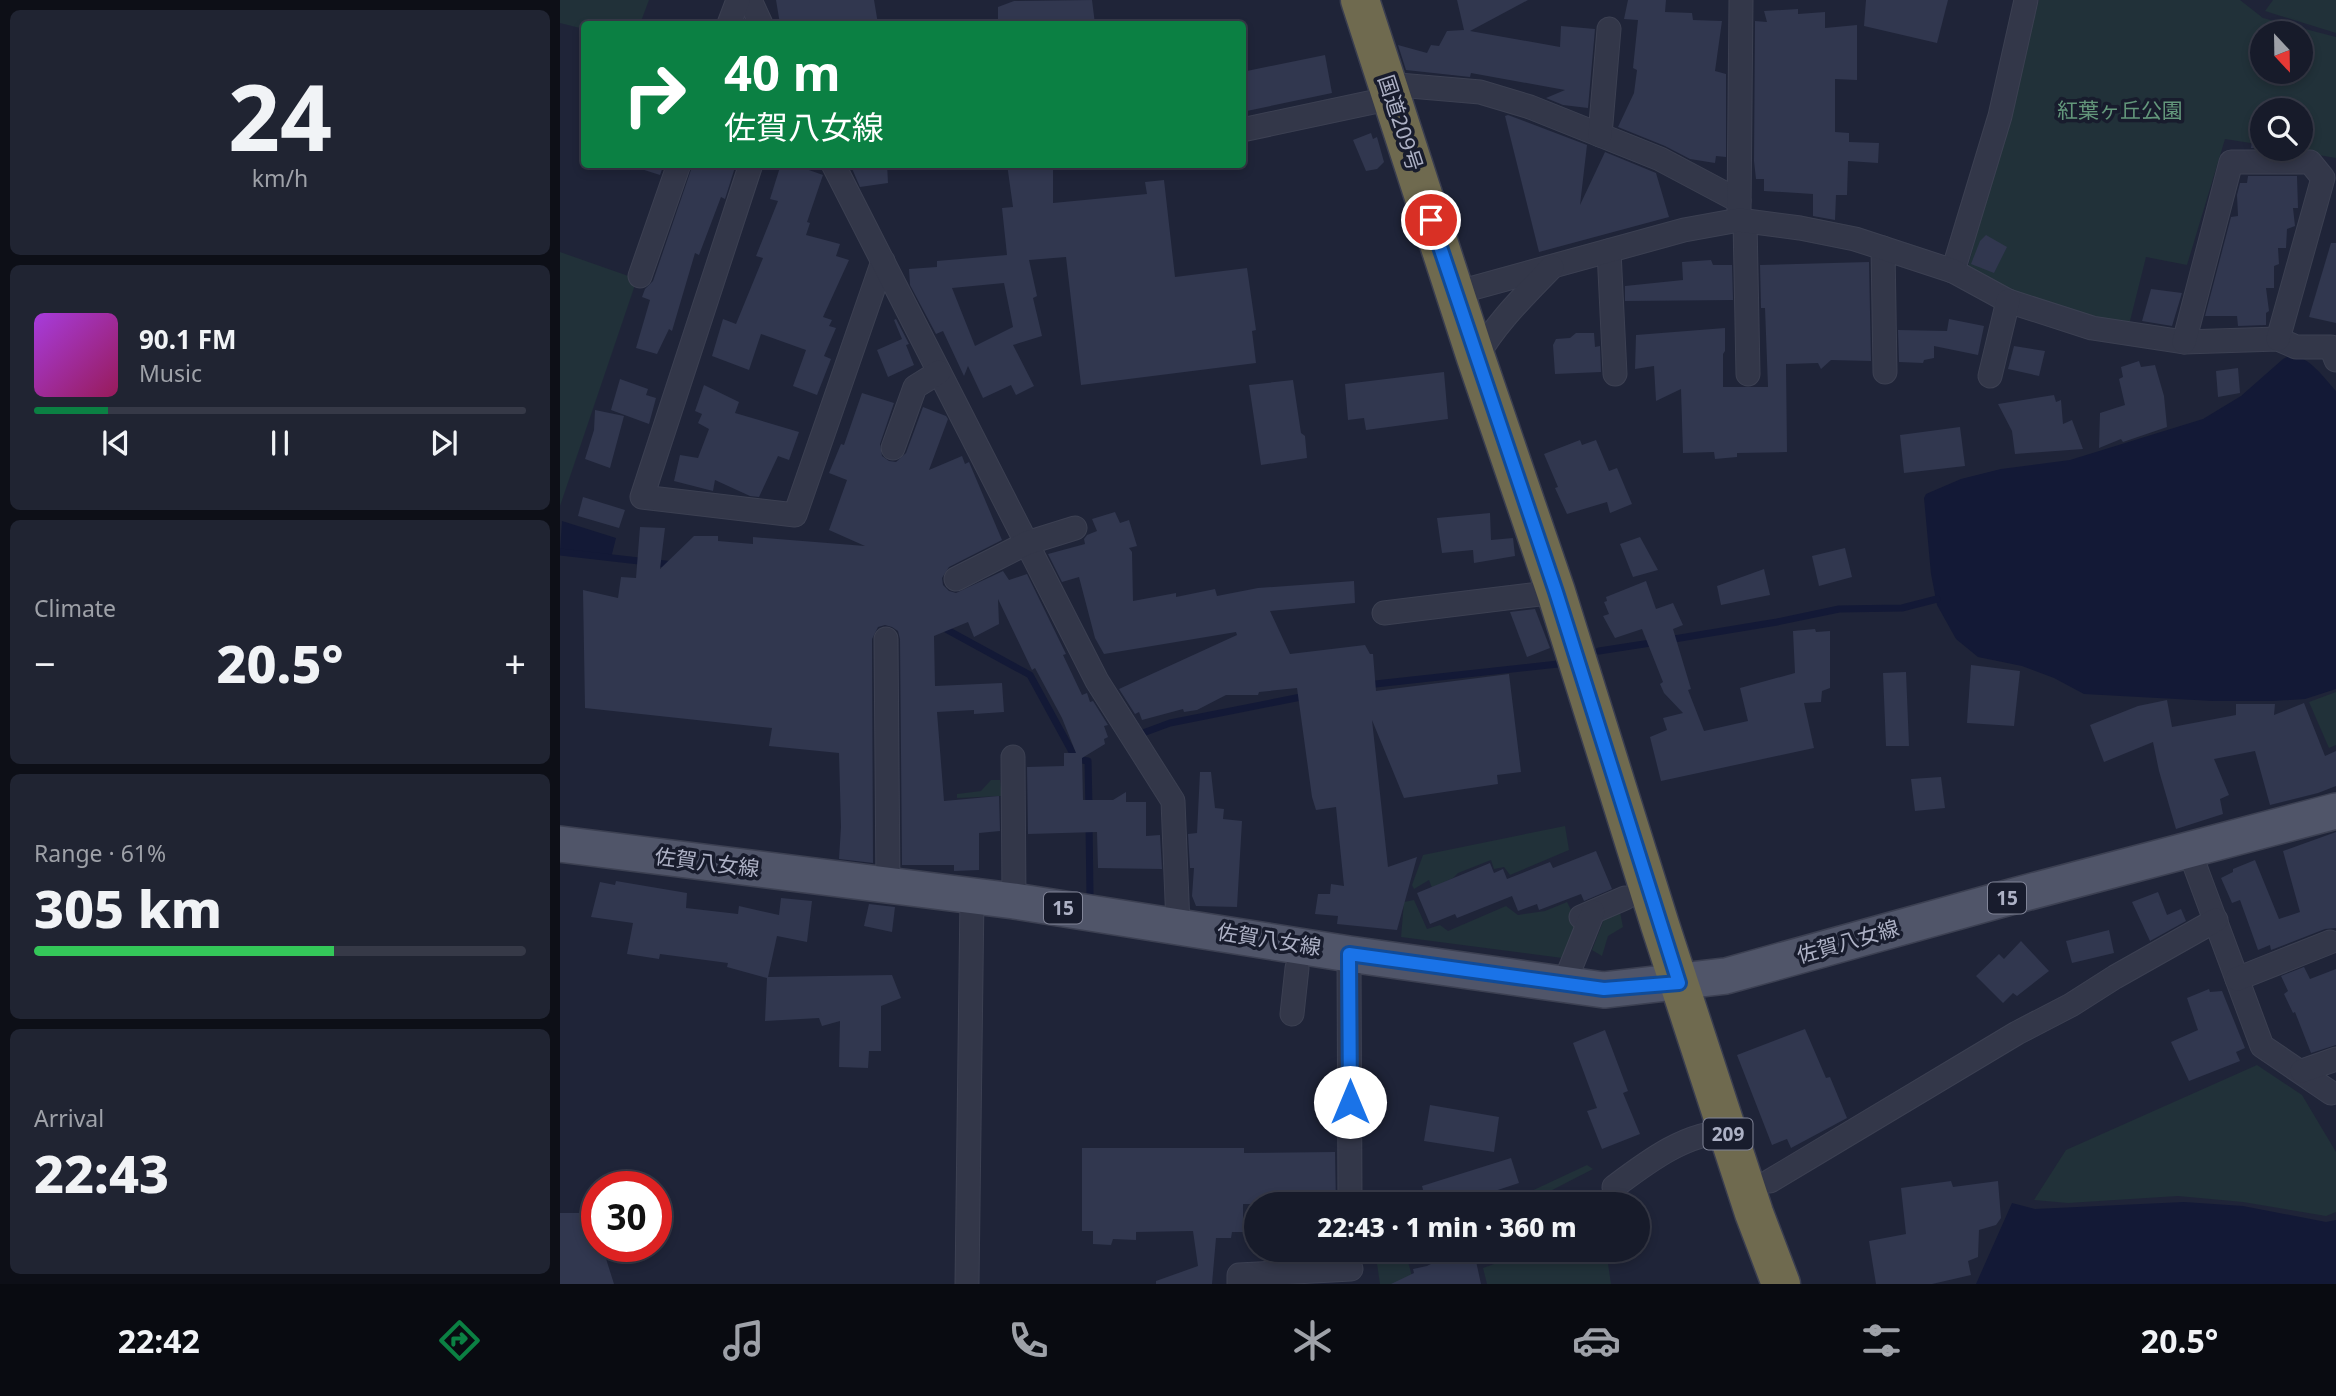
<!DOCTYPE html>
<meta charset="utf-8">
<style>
body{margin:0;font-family:"Noto Sans","Noto Sans JP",sans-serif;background:#202432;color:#f1f3f6;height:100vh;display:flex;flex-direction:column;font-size:26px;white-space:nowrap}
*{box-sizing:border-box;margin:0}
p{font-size:23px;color:#9ea1a8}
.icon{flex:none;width:38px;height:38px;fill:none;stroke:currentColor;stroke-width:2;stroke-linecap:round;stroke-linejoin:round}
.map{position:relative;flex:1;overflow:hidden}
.panel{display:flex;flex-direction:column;gap:10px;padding:10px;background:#0d0f17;width:560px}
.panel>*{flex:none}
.hud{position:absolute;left:21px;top:21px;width:665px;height:147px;border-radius:7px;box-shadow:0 4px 10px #0003,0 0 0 2px #363947;background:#0b8043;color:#fff;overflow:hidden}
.needle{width:46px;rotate:158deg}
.buttons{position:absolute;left:1690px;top:21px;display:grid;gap:14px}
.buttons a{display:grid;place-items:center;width:63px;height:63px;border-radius:50%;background:#171b2a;box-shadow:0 4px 10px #0003,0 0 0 2px #363947;font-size:35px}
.speed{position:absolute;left:21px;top:1171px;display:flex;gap:14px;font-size:35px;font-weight:700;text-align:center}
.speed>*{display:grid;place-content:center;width:91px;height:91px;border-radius:50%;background:#171b2a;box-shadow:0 4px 10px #0003,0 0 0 2px #363947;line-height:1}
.speed .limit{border:10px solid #d22;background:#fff;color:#111}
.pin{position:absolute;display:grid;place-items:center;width:60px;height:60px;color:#fff;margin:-30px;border:4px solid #fff;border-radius:50%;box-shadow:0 2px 7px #0007}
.me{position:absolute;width:77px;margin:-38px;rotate:0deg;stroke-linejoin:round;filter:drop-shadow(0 0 5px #0008)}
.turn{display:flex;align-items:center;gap:24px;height:147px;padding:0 28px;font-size:32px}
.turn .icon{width:91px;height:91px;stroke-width:2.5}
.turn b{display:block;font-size:49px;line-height:60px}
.big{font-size:52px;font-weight:800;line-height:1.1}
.panel .tile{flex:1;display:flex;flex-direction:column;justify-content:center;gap:10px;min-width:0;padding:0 24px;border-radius:10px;background:#202432}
.panel .dial{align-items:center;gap:0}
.dial b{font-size:91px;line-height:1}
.song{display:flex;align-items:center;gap:21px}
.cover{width:84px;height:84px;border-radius:10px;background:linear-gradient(135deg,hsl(280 70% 55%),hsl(330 70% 35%))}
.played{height:7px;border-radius:4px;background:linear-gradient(90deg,#0b8043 15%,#363947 15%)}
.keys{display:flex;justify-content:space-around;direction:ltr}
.heat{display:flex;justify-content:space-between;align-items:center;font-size:38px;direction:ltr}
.charge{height:10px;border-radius:5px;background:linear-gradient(90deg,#34c759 61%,#363947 0)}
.trip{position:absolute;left:684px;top:1192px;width:406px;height:70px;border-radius:35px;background:#171b2a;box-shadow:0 4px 10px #0003,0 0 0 2px #363947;font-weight:800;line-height:70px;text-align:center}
.dock{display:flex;height:112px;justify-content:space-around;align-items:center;background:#090b11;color:#9ea1a8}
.dock .icon{width:49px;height:49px}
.dock .active{color:#0b8043}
.dock b{font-size:32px;color:#f1f3f6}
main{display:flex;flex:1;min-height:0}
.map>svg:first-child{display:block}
</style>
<main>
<section class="panel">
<div class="tile dial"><b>24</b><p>km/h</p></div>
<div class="tile">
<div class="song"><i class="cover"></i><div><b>90.1 FM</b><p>Music</p></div></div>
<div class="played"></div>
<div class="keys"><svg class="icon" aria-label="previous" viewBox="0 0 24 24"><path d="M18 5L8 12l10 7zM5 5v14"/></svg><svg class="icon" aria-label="pause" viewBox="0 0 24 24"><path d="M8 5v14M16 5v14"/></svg><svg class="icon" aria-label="next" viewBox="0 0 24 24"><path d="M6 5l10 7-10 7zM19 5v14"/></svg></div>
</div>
<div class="tile"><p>Climate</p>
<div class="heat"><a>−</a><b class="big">20.5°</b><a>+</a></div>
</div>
<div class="tile"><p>Range · 61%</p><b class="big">305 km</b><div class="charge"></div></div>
<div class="tile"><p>Arrival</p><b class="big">22:43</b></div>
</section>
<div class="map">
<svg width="1776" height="1284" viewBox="0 0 1776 1284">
<rect width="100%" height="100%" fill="#1f2438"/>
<g fill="#213139" fill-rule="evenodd">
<path d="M0,0H89L80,24H24V29L0,23Z"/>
<path d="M1479,0H1680L1703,18L1776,37V158L1723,149H1741V110H1703V145L1665,139L1627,265L1586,257L1568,329L1489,311L1406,274ZM1703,33H1741V72H1703Z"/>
<path d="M1713,0H1776V33L1705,11Z"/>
<path d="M0,252L77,279L0,506Z"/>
<path d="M1776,692V745L1769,748L1749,702Z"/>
<path d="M431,780H440L442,796L397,798V794L421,791Z"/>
<path d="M1005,826L1009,850L950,875L944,867L934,869L931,860L898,873L893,878L872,888L869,880L854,889L852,885L863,855Z"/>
<path d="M854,900L867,929L880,925L888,931L946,906L958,915L985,911L1007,902L1020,928L1010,959L841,937L844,902Z"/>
<path d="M1060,912L1063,927L1048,936L1042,956L1032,950L1044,919Z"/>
<path d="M1697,1065L1742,1095L1776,1152V1212L1766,1216L1683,1202L1618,1196L1508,1203L1474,1200L1506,1150Z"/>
<path d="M1027,1165L1033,1169L965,1204H944Z"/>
<path d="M815,1250H845L854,1284H820Z"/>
<path d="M932,1250H1046L1051,1284H927L923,1268L934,1264Z"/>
</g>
<g fill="#131936">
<path d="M1731,355C1750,357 1764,378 1776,391V689L1745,699L1712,701H1653L1524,694L1494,678L1462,666L1418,657L1396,639L1377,605L1371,574L1364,498L1366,494L1401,479L1441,469L1510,460L1643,419L1681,396L1723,359Z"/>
<path d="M2,521L56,538L51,558L0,552Z"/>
<path d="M1624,1202L1683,1206L1766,1222L1776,1220V1284H1416L1452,1203L1475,1209Z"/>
</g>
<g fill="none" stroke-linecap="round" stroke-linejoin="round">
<g stroke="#131936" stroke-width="7">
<path d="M0,552L114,565"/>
<path d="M382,627L470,675L516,759L528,761L529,808"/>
<path d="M1108,640L1217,622L1279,609L1342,608L1377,599"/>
<path d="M1039,651L1097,642"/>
<path d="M806,685L998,664"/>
<path d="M583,733L610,723L746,696"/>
<path d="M529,823L530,895"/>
</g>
</g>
<g fill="#31374f" fill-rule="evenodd">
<path d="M216,0H314L318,24H220Z"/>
<path d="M532,0L535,24H438V7L454,1Z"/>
<path d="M897,0H968L910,31L1000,47L1001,26L1035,29L1028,108L1003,105L986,98L1005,90L911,73L910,77L846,70L838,45L867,53L871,45L879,46L887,31L904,30Z"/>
<path d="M1068,0H1106L1105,12L1132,13L1133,20L1162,21L1155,71L1166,74V157L1156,156L1155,163L1130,159L1105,146L1058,127L1074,93L1077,70L1073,68L1078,20L1064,19Z"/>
<path d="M1306,0H1388L1377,43L1304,26Z"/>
<path d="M1238,9V14L1265,12V28L1297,25V80L1275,79V132L1289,133V142L1319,143L1318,163L1288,161L1287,195H1276L1275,220L1253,216V194L1204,191V179H1196L1194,161L1195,21L1207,22L1204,11Z"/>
<path d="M765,55L772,93L682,112V72Z"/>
<path d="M948,115L1027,145L1020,205L1045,152L1096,173L1109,217L979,252L945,116Z"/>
<path d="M1694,128H1701L1703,148H1691Z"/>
<path d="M811,133L813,139L817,137L824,162L817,169L806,171L793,140Z"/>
<path d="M78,164H104L100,175L78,168Z"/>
<path d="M133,164H176L165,199L161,197L139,255L135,253L112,331L109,329L97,354L76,348L90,300L82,297L85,289L93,281Z"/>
<path d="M221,164H232L263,175L247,222L250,223L246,235L280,244L276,256L289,260L263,317L272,320L269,326L276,328L264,356L271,359L257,395L233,386L246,350L201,334L189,370L152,356L163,319L176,324L203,258L196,256L218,201L210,199Z"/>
<path d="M290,164H327L328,183L300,187Z"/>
<path d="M447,164H493V203L587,194L585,182L604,180L615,277L687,268L696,330L692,331L696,363L521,385L506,257L469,260L477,296L473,298L482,336L453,345L474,386L456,395L451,385L423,398L408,366L404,376L383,331L376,334L350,285L349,269L377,267V261L447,255L442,208L453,207ZM444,283L453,327L415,346L392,288Z"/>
<path d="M1688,176H1737L1738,208H1733L1735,226L1727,229L1726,248H1718L1719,264L1714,266V288H1706L1709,311L1706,313V325L1678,326L1677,316H1645L1671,217L1678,216L1677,195L1680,183H1687Z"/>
<path d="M1426,235L1447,247L1434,273L1411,264L1420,241Z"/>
<path d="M1771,243H1776V323L1749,317Z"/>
<path d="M1151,260L1153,265H1172L1173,300L1065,301V286L1123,280L1122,262Z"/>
<path d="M1309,262L1311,361L1271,360L1261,369L1258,363L1226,364L1227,452L1177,453V457L1155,459L1154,452L1123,453L1121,389L1096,401L1094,366L1075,369L1076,335L1165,328V351L1163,354V387H1208L1205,308H1201L1200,265Z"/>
<path d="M1591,289L1622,293L1612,326L1582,321Z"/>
<path d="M336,319L349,344L346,345L354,365L328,377L317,350L342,339L334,320Z"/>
<path d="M1389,319L1424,326L1418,355L1374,346V358L1364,360L1363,363L1339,362L1338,330L1387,331Z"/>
<path d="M1016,333H1034L1035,347L1040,346L1041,372L995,374L993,345L996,339L1010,338Z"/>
<path d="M1454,346L1485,351L1479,376L1448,369Z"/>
<path d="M1579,361L1581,367L1595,365L1604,396L1607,427L1563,442L1561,439L1539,448L1540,413L1565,405L1559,379L1563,377L1561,367Z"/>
<path d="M1678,368L1680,393L1658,397L1656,371Z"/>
<path d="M884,372L888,419L806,430L804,418L788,420L785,384Z"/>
<path d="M60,379L88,389L86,395L96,398L89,424L51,410Z"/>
<path d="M733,380L741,433L745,436L747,458L701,465L689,385Z"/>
<path d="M144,385L179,402L175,413L239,432L229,460L218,456L199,497L190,496L155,480L153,491L114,481L120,455L138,458L149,429L138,423L142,414L135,411Z"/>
<path d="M302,393L334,403L320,444L322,456L329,461L336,462L346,453L363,407L386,416L388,419L369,470L402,456L405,464L409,462L442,540L389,567L382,578L383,585L389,591L396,593L443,571L449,580L467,574L506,654L503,655L522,695L527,693L530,702L533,701L548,725L544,726L548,737L544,739L545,744L522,758L523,800H553L566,792V802H586V836L600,835L602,869L538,868L537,832L468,834L467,767L504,766V753H516L502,718L475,668L472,670L438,599L439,624L414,637L408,622L374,636L375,686L442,683L444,712L414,714V710L377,712L384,801L439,796L440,831L419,833V870L394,871V865H342L340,639L338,631L332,627L325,625L318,627L312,639L313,863L279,859L281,827L279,753L209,746L212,728L25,708L23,590L58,598L61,577L76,578L80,527L105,528L100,569L134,536H158V541L193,544V537L305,546L269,530L287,480L269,473L281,444L284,445Z"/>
<path d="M1494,395L1496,402L1501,400L1503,424L1512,420L1523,449L1455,454L1452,431L1438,404Z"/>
<path d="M35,410L64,416L50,468L25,459L34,430Z"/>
<path d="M1400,427L1405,466L1344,473L1340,435Z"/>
<path d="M1020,440L1022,445L1036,440L1049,471L1057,468L1072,504L1050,513L1047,502L1007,514L995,488L998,487L984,454Z"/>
<path d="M23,497L65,510L59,528L18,516Z"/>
<path d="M555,512L560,523L569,520L577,546L569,548L572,552L573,601L616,593V597L655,589L657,596L698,588L794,581L795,603L710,611L730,654L805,645L810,654H813L816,691L949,674L961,772L937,775L938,784L844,798L812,720L828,867L857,857L837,930L777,924L778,916L755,914L758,894H770L771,884L784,886L776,807L756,810L752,797L737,688L699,692L698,695H666L637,710L624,712L623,709L582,720L579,712L575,714L559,689L677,635L676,632L544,654L535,638L519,577L502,582L488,554L525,544L524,539L527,535L537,531L532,519Z"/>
<path d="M930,513L931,540L953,538L955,556L914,563L913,550L882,553L877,518Z"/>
<path d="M1080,537L1098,570L1073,577L1060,544Z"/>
<path d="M1285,548L1292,577L1259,586L1252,556Z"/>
<path d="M1204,569L1210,595L1161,605L1157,586Z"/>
<path d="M1086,581L1096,609L1113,603L1123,625L1113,629L1131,689L1128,690L1144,731L1188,721L1180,688L1235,673L1233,631L1255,629L1256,632L1270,631V688L1262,691L1261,702L1244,703L1254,748L1101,781L1090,737L1107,730L1103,718L1123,713L1104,693L1100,684L1103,682L1082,629L1055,638L1043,616L1049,614L1044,602L1047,601L1046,597Z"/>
<path d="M975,609L990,648L967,657L950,612Z"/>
<path d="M1411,665L1460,671L1454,726L1407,723Z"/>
<path d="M1346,672L1349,746H1326L1323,673Z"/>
<path d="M1607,700L1612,727L1676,715V704H1715L1714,715L1744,703L1765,756L1776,751V786L1758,793L1710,805L1695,751L1654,759L1669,795L1660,799L1663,814L1616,829L1599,771L1593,742L1544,762L1530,725L1578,706Z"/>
<path d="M640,772H651L655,808L664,809L663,819L682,821L677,907L636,906L632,896L634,868H630L628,834L637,833Z"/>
<path d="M1381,777L1385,808L1355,811L1351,779Z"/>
<path d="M1776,832V928L1765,929L1711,950L1710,945L1698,950L1680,900L1672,903L1661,878L1673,872V869L1695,860L1719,919L1740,912L1723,851Z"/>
<path d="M1036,851L1052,889L1024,901L1021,894L979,910L977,904L958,911L952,896L897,918L895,914L870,924L857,893L930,863L934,873L943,869L947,879L990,862L993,868Z"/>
<path d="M56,881L127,893L126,908L178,914L179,906L219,915L221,898L252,901L247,942L217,936L208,977L332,975L341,998L321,1006V1051H309L308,1068L279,1067L280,1021L262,1026L259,1018L205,1021L207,978L167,967L168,963L100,954L99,959L67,954L73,923L31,917L40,882L55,885Z"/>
<path d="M1598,892L1607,915L1621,909L1626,921L1590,941L1572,902Z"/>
<path d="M309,904L335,907L332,932L304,926Z"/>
<path d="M1549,930L1554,953L1512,963L1506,941Z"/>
<path d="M1461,941L1489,971L1457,996L1453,993L1443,1003L1416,976L1439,954L1444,959Z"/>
<path d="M1744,967L1750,979L1776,969V1045L1751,1053L1735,1012L1733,1013L1724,994L1728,991L1721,976Z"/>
<path d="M1649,989L1650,992L1662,991L1685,1048L1676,1052L1680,1061L1629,1081L1611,1042L1638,1030L1627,998Z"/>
<path d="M1245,1029L1266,1078L1270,1077L1287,1118L1231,1148L1227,1139L1212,1145L1177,1055Z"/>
<path d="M1045,1030L1068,1091L1063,1093L1080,1134L1042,1149L1027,1111L1037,1108L1013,1043Z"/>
<path d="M870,1105L939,1117L934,1152L864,1141Z"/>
<path d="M522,1148H684V1153L775,1152L776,1204H683V1232H672L671,1238H656L652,1284H596V1281L638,1266L633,1231L576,1232V1240L553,1239L551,1245L533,1244V1231H522Z"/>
<path d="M951,1158L959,1183L895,1204H867L862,1186Z"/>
<path d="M1391,1181L1393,1187L1438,1181L1441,1218L1436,1225L1419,1230L1418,1257L1408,1261L1411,1275L1372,1284H1316L1309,1241L1346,1234L1341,1188Z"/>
<path d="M0,1213H31L37,1231V1246H42L54,1284H0Z"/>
<path d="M896,1251L899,1258L914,1252L921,1284H831L854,1273L853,1269L867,1266Z"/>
</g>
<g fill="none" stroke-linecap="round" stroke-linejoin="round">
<g stroke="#3c4052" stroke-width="25">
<g id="street">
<path d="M190,0L201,24"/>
<path d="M169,24L178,0"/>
<path d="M827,84L920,92L970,107L1100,159L1179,201"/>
<path d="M682,130L832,98"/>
<path d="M1040,135L1049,29"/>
<path d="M191,164L82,497L235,515L323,261"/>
<path d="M273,164L537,681L613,801L618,925"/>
<path d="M1179,214L1181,0"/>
<path d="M1185,221L1188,374"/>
<path d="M1323,248L1325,372"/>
<path d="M1049,251L1055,374"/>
<path d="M1393,271L1440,116L1466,0"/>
<path d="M80,276L119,164"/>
<path d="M895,293L1124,230L1179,220L1240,228L1295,239L1393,271L1448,301L1532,328L1624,342L1718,339L1736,347H1771L1776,360"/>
<path d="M1624,342L1671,162H1750L1763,178L1718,339"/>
<path d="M916,358C936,323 964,296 992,267"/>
<path d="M1430,376L1448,301"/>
<path d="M333,448L355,387L379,372"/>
<path d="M396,579L467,543L515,528"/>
<path d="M824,613L996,592"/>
<path d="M326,639L328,886"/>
<path d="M453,757L454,901"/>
<path d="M1629,850L1702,1046L1771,1093"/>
<path d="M1021,917L1065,898"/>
<path d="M789,954L790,1204"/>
<path d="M1677,979L1770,942"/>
<path d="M1004,984L1033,912"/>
<path d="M732,1014L737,968"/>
<path d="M1742,1071L1776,1059"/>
<path d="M1210,1181L1457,1033L1511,1005L1555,977L1656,920"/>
<path d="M1054,1187C1086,1163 1126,1132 1168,1132"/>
<path d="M407,1284L412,896"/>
<path d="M679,1284V1275L791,1269"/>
</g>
</g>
<g stroke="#3c4052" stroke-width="38">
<path id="primary" d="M0,844L454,901L789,954L1044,990L1166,976L1454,896L1776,811"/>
</g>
<g stroke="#3a3e50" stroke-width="41">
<path id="highway" d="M800,0L916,358L996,592L1100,925L1194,1213L1221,1284"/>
</g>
<use href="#street" stroke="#333749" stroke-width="23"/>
<use href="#primary" stroke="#505569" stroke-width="35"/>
<use href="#highway" stroke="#6f6a4f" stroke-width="38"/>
</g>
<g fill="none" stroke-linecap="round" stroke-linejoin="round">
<g stroke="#114b97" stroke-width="18">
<path id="route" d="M790,1102L789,954L1044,989L1119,983L996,592L871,220"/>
</g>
<use href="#route" stroke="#1a73e8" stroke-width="12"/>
</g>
<g text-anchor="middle" stroke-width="7" stroke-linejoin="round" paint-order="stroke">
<g fill="#181c2d" stroke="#808497" stroke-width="2">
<rect x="1428" y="882.5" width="38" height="31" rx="5"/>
<rect x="484" y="892.5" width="38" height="31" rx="5"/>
<rect x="1143.5" y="1118.5" width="49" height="31" rx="5"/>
</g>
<g font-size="19" font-weight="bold" fill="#adb1c5">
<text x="1447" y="905">15</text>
<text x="503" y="915">15</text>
<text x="1168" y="1141">209</text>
</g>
<g font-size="21" fill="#63977b" stroke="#181c2d">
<text x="1560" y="118">紅葉ヶ丘公園</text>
</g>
<g font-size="21" fill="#adb1c5" stroke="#181c2d">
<text transform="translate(840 123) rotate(72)" y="7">国道209号</text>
<text transform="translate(147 863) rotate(7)" y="7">佐賀八女線</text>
<text transform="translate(709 940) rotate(9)" y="7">佐賀八女線</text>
<text transform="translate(1288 942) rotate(-16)" y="7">佐賀八女線</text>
</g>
</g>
</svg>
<div class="buttons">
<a><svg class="needle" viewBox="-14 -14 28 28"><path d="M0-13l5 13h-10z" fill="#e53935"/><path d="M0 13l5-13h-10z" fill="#9ea1a8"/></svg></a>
<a><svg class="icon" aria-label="search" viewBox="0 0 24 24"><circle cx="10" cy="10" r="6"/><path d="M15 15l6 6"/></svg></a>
</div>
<div class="speed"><div class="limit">30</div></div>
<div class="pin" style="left:871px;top:220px;background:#d93025"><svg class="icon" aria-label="arrive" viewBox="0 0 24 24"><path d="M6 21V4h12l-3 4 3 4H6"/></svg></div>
<svg class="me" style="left:790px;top:1102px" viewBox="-20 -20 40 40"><circle r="19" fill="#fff"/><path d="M0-13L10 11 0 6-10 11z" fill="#1a73e8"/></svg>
<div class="trip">22:43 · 1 min · 360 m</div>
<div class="hud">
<div class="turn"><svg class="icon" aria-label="right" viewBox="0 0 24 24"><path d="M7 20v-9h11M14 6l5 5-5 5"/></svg><div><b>40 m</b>佐賀八女線</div></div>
</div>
</div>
</main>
<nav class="dock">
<b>22:42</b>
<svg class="icon active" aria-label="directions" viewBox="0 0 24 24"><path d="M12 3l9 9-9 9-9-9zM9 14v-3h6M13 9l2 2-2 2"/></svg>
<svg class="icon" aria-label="music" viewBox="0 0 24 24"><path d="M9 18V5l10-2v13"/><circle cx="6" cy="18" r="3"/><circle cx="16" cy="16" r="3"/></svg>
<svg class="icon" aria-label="phone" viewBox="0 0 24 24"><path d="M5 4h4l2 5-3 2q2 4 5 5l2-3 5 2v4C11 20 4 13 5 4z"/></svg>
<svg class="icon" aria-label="climate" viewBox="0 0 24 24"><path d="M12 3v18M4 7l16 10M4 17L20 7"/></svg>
<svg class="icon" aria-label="car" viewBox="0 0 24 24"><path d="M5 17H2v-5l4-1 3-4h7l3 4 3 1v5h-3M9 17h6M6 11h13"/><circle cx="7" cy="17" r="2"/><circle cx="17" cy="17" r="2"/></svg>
<svg class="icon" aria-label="filters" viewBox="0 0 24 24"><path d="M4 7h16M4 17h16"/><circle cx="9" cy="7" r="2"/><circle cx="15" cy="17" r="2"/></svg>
<b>20.5°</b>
</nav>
